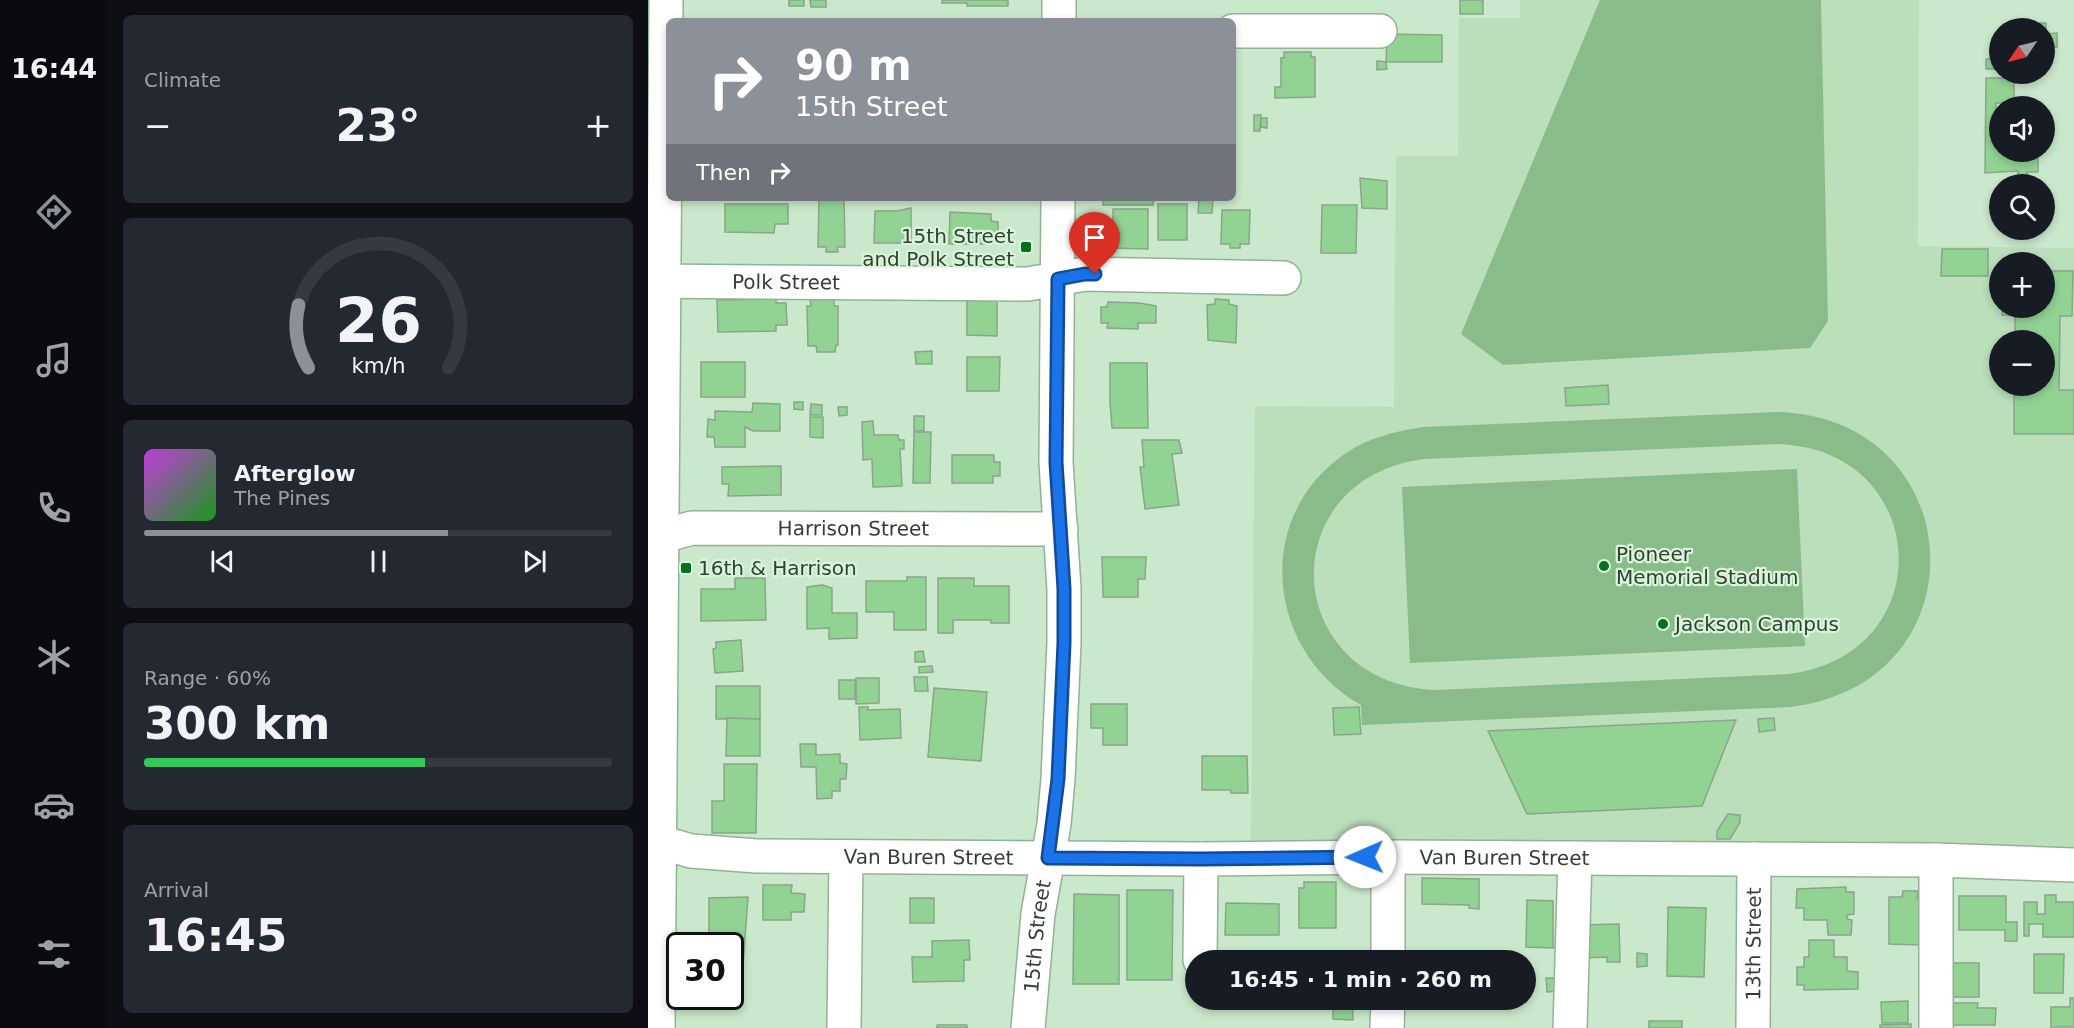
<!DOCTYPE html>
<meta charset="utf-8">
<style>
body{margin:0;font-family:"DejaVu Sans",sans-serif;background:#242831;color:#f1f3f6;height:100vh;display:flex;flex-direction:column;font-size:22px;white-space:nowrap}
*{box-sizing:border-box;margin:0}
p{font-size:20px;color:#9ea1a6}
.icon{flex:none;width:33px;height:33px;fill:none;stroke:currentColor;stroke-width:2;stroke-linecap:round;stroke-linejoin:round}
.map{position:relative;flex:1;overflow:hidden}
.drawer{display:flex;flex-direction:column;gap:15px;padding:15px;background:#0d0f14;width:540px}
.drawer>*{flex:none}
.banner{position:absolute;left:18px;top:18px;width:570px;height:183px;border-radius:9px;box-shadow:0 3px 9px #0003;background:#8c9099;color:#fff;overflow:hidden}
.needle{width:39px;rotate:235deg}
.fabs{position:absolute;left:1341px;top:18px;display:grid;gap:12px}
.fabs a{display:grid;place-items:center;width:66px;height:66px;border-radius:50%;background:#171b24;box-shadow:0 3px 9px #0003;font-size:30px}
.speed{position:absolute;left:18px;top:932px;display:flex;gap:12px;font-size:30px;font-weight:700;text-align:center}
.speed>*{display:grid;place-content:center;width:78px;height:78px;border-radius:50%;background:#171b24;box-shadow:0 3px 9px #0003;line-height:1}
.speed .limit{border:3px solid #111;border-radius:9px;background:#fff;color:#111}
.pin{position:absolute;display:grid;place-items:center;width:51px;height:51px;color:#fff;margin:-62px -26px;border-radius:50% 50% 50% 0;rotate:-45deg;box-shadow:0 0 6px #0007}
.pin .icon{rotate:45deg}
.me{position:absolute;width:66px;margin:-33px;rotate:269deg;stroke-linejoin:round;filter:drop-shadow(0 0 4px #0008)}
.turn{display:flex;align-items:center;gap:21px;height:126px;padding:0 30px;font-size:27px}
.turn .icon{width:78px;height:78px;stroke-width:2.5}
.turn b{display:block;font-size:42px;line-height:51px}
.then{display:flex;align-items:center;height:57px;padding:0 30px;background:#0003;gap:12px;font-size:22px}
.big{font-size:45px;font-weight:700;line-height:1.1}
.drawer .card{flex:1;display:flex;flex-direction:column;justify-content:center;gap:9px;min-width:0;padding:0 21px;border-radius:9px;background:#242831}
.drawer .dial{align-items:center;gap:0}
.dial svg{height:156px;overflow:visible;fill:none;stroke:#363941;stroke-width:7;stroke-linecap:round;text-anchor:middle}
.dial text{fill:#f1f3f6;stroke:none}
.song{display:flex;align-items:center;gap:18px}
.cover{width:72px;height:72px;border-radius:9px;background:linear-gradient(135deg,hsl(290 70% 55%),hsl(120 70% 35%))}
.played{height:6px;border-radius:3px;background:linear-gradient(90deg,#8c9099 65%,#363941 65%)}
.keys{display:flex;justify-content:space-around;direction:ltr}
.heat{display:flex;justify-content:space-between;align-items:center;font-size:33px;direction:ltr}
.charge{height:9px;border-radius:4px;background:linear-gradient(90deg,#34c759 60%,#363941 0)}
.trip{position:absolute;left:537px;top:950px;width:351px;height:60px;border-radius:30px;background:#171b24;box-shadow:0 3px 9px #0003;font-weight:700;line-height:60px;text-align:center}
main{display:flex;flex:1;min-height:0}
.menu{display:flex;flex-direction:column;width:108px;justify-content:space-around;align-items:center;background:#090b0e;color:#9ea1a6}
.menu .icon{width:42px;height:42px}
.menu .selected{color:#8c9099}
.menu b{font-size:27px;color:#f1f3f6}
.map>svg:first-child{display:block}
</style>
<main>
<nav class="menu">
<b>16:44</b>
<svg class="icon selected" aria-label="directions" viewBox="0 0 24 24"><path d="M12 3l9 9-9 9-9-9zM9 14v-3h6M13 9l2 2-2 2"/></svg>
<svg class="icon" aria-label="music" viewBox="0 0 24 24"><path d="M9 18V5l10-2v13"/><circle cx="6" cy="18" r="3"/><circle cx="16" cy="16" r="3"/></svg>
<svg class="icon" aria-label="phone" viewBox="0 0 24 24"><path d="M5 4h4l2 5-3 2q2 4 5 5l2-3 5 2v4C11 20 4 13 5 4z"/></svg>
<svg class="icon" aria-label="climate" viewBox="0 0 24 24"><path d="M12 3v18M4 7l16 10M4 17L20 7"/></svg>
<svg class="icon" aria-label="car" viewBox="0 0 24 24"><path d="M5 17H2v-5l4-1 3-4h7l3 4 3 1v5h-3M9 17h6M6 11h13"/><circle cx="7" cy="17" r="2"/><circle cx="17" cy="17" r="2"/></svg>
<svg class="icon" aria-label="filters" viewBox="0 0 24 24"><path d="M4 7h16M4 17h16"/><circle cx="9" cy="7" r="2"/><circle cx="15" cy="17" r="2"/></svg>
</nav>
<section class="drawer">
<div class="card"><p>Climate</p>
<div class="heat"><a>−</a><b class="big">23°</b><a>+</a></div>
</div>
<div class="card dial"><svg viewBox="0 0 100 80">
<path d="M14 69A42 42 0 1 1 86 69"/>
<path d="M14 69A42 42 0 0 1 9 37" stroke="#8c9099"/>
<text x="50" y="56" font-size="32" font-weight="700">26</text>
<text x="50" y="72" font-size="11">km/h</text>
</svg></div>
<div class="card">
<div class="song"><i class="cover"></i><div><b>Afterglow</b><p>The Pines</p></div></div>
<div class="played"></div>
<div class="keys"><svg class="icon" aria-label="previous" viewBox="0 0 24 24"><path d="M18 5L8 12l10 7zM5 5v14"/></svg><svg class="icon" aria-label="pause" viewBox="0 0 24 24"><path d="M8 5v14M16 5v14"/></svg><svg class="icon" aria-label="next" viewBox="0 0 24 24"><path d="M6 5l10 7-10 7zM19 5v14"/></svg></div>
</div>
<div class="card"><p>Range · 60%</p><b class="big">300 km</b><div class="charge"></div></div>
<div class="card"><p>Arrival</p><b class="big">16:45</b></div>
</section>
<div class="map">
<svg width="1426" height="1028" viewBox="0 0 1426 1028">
<rect width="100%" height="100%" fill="#cae8cb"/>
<path fill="#bbdebb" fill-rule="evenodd" d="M872,0H1271L1270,246L1426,248V850L603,842L607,406L746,407L748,156H810L811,18H872ZM1352,262H1396V308H1352ZM1352,340H1396V386H1352Z"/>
<g fill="#8abc8b" fill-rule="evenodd">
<path d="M952,0H1173L1180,321L1162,348L855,365L813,334Z"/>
<path d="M1129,412C1324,417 1338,684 1142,707L714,725L713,705C622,654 604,525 690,459C715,439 744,432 775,427ZM1130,444C1284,449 1294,655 1141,674L787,690C632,682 623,479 776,459Z"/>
<path d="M1149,469L1157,646L762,663L754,487Z"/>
</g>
<g fill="#92d394" stroke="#89a58a" stroke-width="1.5">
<rect x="141" y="0" width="15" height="6"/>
<path d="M162,0H178V7H163Z"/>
<path d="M294,0H360V6H319V3H294Z"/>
<rect x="812" y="0" width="23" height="14"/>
<path d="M1361,23H1398V34L1409,33V47H1398V58H1396V28H1361Z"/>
<path d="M739,34L794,35V62H738Z"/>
<path d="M636,52H663V57H667V97L627,98V87H633V58H636Z"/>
<rect x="1338" y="59" width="14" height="10"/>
<path d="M729,61L738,62L739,69L729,70Z"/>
<path d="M585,64H587L586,117H585Z"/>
<path d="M1338,78H1366V103H1348V122H1352V152H1390V172H1379V178H1370V171L1337,173Z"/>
<path d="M606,115H613L612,131H606Z"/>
<path d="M613,118H619V128L613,127Z"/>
<path d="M712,178L739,181V209L714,208Z"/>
<path d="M171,198H196L197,247H189L190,252H178V247H170Z"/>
<path d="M455,198H506L505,205H455Z"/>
<path d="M551,198H565L564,213H550Z"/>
<path d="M77,204H140V224H127L126,233L77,232Z"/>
<rect x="510" y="204" width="29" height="36"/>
<path d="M674,205H709L708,253H673Z"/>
<path d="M263,208V243H226L227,211H249Z"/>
<path d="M465,209H500V249L461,248V222H465Z"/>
<path d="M574,210H602L601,244H592V248H582V244H573Z"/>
<path d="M302,212L343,214V221L350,222V237H343V244H301Z"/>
<path d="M1294,249H1340V276H1293Z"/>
<path d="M1396,271H1425L1424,316H1412L1411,390H1426V434H1366V386H1396V340H1367V315H1354V308H1396Z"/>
<path d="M128,299V303H138L139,325H128V331L70,332L69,300Z"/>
<path d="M162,299H186V306H190V345H188L187,352H169L168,346H160L159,306H163Z"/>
<path d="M567,299L581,300V304L589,306L588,343L560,340L559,305L567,304Z"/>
<path d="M319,300H349V336L319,335Z"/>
<path d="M460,302L491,303L508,306V323H490V329L459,328L460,323H453V307H459Z"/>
<path d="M284,351V364H268L267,352Z"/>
<path d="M319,357H352L351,391H319Z"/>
<rect x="53" y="362" width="44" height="35"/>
<path d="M462,363H499L500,428H464L462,402Z"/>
<path d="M960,385L961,404L918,406L917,388Z"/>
<path d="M146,402H155V410L146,409Z"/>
<path d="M105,403L132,404V431H105L97,427V447H67L66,437H59L60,419L67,420V411L104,412Z"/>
<path d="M163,404L174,405V415H162Z"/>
<path d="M190,407H199V415L191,416Z"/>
<rect x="266" y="416" width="10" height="15"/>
<path d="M162,417H175V438L162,437Z"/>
<path d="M225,421L226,435H250L251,440H256V449H252L254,486L225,487L224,459L215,460L214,422Z"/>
<path d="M266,432H283L282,483H265Z"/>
<path d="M494,440H531L534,453L524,454L531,505L497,509L492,467H496Z"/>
<path d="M304,455H346V462H352V476H345V483H304Z"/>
<path d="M133,466V495L80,496L81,484H74V467Z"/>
<path d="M454,557H498L497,579H490V597H455Z"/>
<path d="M259,577H278V630H246V612H218V581H259Z"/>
<path d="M87,578H117L118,620L53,621V589H87Z"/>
<path d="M290,578H326V586H361V623H343V620H305V633H290Z"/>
<path d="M174,585L184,588V613H209V638L181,639V628L159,629V587Z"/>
<path d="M93,640L95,671L67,673L65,649L68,648V642Z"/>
<path d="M275,651L277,662H267V652Z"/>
<path d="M284,666L285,672L271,673V667Z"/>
<path d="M266,677H279L280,691H267Z"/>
<path d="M208,678H231V703L208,704Z"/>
<rect x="191" y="680" width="16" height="19"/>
<rect x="68" y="686" width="44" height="33"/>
<path d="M286,688L339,692L333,761L280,757Z"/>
<path d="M443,704H479V745H455V728H443Z"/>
<path d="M211,707H220V710L252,709L253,738L212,740Z"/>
<path d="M711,707L713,734L686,735L685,708Z"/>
<path d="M79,718L112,719V756H78Z"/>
<path d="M1126,718L1127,730L1111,732L1110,719Z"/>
<path d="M1088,720L1054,806L879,814L840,731Z"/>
<path d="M152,744H168V755L192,754V763L199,764L198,779H192V791H184V798L169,799L168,767H153Z"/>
<path d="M554,756H599L600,793H583V790H554Z"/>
<path d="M76,764H109L108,833H64V801H76Z"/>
<path d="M1080,814L1092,815V822L1082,839H1069V831Z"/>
<path d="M774,878L831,879V909L821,908V905L774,904Z"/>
<path d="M656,882H688V928H651V888H656Z"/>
<path d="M115,885H144L143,893L157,894L156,912H143V920H115Z"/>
<path d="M1198,887V892H1206V914L1199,915V919L1204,920L1203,935H1180L1179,920H1156V908H1148L1149,889Z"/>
<path d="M479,890H525L524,980H479Z"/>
<path d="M1255,891H1270L1269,898L1273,899L1272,945L1241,944V897H1254Z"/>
<path d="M426,894L471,895V984H425Z"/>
<path d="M1397,895H1408V902H1426V937H1395V924H1381V936H1376V902H1389V914H1397Z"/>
<path d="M1311,896H1358V922H1369V941H1357V930H1311Z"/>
<path d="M100,897L95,966H82V945H61V898Z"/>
<rect x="262" y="898" width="24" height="25"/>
<path d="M879,900L905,901V948L878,947Z"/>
<path d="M578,903L631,904V935H577Z"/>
<path d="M1020,907L1058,908L1056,977L1019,976Z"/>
<path d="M971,924L972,962H959V957L936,958V925Z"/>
<path d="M321,940L322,960H316V981L265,982L264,957H284V941Z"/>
<path d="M1161,940H1186V957H1199V971L1210,972V989L1156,990V985H1149V967H1156V957H1161Z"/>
<path d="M989,953L999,954V966L989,967Z"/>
<path d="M1386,954H1416L1415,993H1386Z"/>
<path d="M1304,963H1331V997H1305Z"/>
<path d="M898,978H909L910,991L899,992Z"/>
<path d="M1422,998H1426V1027H1403V1007H1422Z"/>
<path d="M685,999H704L705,1020L685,1019Z"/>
<path d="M1260,1001V1023H1234L1233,1002Z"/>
<path d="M1303,1003H1330L1329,1008H1348L1347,1025H1303Z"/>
<rect x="1001" y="1021" width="33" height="7"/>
<path d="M1263,1024V1028H1232V1025Z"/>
<rect x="289" y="1025" width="30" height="3"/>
</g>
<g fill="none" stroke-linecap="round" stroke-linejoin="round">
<g stroke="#95b195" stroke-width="36">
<g id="minor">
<path d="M411,21V0"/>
<path d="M585,31H732"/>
<path id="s1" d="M0,281L380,284L437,274L636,278"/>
<path id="s2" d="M0,540L44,528L413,529"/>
<path id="s3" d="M0,841L12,842L43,851L109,856L553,859L740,857L1288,860L1426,865"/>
<path d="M552,960L553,859"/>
<path d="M740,960V857"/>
<path d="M10,1028L18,0"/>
<path d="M196,1028L198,857"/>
<path id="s4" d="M380,1028L390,914L406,824L410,779L416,643V589L408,462L410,198"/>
<path d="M739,1028L740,999"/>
<path d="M922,1028L927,858"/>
<path id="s5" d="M1105,1028L1106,859"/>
<path d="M1288,1028V860"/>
</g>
</g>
<use href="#minor" stroke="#fff" stroke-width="33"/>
</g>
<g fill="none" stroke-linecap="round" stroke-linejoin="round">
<g stroke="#114b97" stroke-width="15">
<path id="route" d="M447,274H437L410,279L408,462L416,589V643L410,779L400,858L553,859L717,857"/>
</g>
<use href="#route" stroke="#1a73e8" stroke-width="10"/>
</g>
<g fill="#076f1f" stroke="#d7f5d8" stroke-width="2">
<rect x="372" y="241" width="12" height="12" rx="3"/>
<circle cx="956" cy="566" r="6"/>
<rect x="32" y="562" width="12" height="12" rx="3"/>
<circle cx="1015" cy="624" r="6"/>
</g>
<g text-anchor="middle" stroke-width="4.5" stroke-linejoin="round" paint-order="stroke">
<g font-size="20" fill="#333f33" stroke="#d7f5d8" text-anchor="start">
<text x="366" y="243" text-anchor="end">15th Street<tspan x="366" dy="23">and Polk Street</tspan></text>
<text x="968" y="561">Pioneer<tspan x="968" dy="23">Memorial Stadium</tspan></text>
<text x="50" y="575">16th &amp; Harrison</text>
<text x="1027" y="631">Jackson Campus</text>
</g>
<g font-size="20" fill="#333f33" stroke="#d7f5d8">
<text dy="7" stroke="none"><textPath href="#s1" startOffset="138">Polk Street</textPath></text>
<text dy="7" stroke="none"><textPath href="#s2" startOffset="207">Harrison Street</textPath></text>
<text dy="7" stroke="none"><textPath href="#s3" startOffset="282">Van Buren Street</textPath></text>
<text dy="7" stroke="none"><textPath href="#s3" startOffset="858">Van Buren Street</textPath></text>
<text dy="7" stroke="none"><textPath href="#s4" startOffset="92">15th Street</textPath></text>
<text dy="7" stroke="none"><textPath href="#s5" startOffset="84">13th Street</textPath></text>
</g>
</g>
</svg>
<div class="fabs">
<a><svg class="needle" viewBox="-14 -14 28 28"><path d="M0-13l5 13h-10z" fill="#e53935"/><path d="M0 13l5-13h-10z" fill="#9ea1a6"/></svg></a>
<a><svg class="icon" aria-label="sound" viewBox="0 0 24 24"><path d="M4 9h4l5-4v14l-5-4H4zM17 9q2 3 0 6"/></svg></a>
<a><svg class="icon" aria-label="search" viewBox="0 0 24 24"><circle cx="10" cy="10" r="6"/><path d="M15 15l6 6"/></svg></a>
<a>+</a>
<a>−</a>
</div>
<div class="speed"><div class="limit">30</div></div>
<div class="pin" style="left:447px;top:274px;background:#d93025"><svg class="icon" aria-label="arrive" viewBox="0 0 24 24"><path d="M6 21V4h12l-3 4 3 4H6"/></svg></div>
<svg class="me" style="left:717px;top:857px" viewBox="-20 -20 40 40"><circle r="19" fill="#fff"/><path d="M0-13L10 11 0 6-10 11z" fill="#1a73e8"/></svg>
<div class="trip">16:45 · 1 min · 260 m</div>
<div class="banner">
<div class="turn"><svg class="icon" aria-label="right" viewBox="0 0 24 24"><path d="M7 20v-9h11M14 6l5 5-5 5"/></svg><div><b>90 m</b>15th Street</div></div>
<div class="then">Then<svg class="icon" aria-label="right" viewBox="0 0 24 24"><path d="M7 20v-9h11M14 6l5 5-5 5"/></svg></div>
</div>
</div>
</main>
